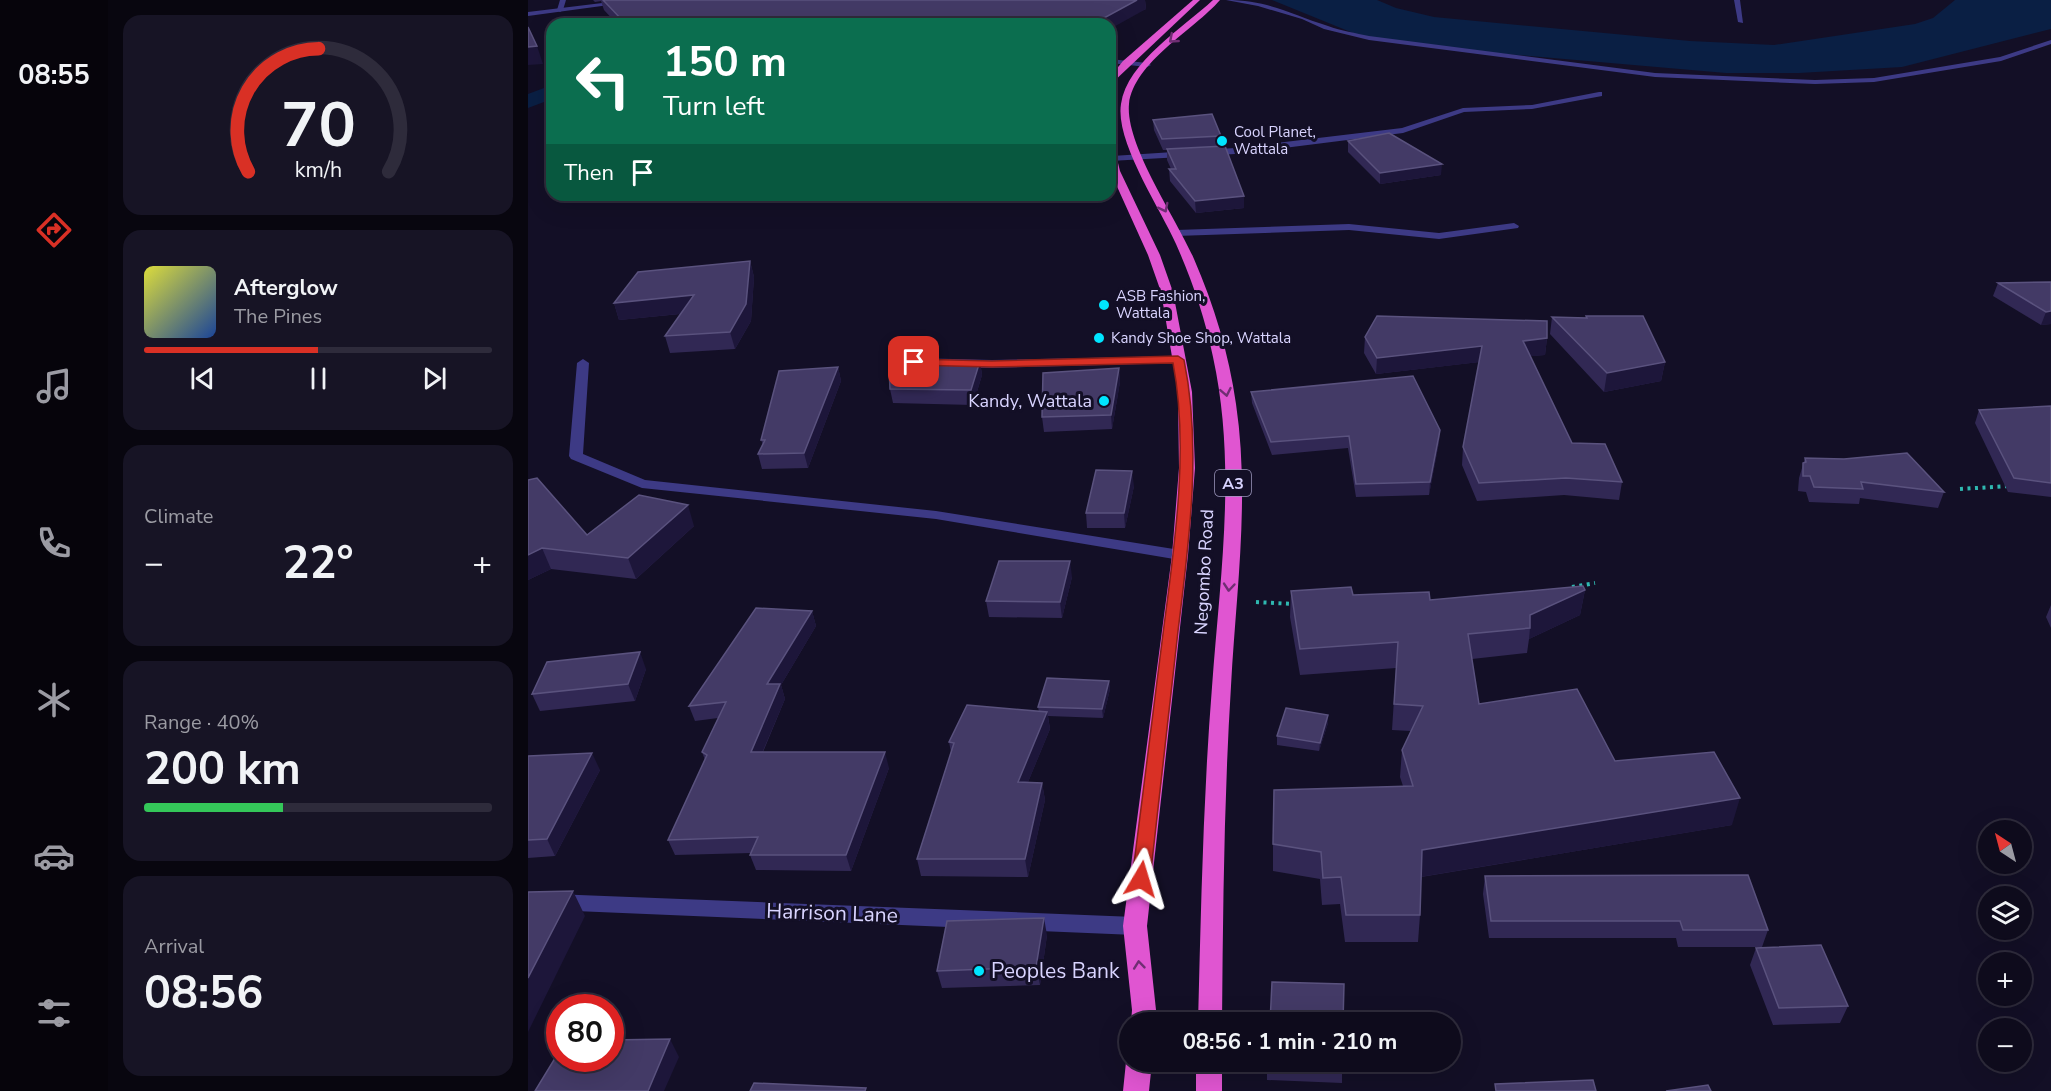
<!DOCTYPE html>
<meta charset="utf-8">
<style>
body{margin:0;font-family:"Nunito Sans",sans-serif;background:#171425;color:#f1f3f6;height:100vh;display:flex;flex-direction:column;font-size:22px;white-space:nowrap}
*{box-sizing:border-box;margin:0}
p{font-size:20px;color:#9b9ba3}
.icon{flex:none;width:33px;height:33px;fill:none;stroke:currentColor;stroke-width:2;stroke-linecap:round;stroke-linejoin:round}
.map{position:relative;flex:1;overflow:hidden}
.sheet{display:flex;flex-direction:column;gap:15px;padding:15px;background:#08060f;width:420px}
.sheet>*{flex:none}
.hud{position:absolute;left:18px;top:18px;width:570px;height:183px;border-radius:18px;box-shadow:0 6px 24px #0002,0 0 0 2px #2e2b3b;background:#0b6e4f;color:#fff;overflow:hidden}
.needle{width:39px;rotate:324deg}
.buttons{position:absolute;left:1450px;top:820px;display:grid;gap:12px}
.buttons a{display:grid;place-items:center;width:54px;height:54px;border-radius:50%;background:#0e0b1c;box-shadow:0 6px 24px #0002,0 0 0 2px #2e2b3b;font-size:30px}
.speed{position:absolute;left:18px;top:994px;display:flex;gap:12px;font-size:30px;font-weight:700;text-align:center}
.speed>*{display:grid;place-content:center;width:78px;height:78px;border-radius:50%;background:#0e0b1c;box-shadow:0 6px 24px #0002,0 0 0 2px #2e2b3b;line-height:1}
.speed .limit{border:9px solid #d22;background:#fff;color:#111}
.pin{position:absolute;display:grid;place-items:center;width:51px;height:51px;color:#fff;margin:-26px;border-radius:12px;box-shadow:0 3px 9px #0006}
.me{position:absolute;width:66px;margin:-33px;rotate:7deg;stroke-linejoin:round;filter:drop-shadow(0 0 4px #0008)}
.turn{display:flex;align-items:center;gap:21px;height:126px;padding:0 18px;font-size:27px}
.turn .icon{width:78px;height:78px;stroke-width:2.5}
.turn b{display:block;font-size:42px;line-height:51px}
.then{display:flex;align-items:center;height:57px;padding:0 18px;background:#0003;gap:12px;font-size:22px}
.big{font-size:45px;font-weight:700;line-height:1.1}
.sheet .tile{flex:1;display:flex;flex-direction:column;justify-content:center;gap:9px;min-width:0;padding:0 21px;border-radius:18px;background:#171425}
.sheet .dial{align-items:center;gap:0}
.dial svg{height:156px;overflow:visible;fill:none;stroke:#2e2b3b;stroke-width:7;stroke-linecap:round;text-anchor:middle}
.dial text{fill:#f1f3f6;stroke:none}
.song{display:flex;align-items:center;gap:18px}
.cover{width:72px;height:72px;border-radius:9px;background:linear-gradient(135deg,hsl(60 70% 55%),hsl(220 70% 35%))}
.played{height:6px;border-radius:3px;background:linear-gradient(90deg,#d93025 50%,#2e2b3b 50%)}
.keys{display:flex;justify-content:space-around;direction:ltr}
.heat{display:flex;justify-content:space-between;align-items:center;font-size:33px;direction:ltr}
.charge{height:9px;border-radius:4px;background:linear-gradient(90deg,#34c759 40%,#2e2b3b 0)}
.trip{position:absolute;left:591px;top:1012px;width:342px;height:60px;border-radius:30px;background:#0e0b1c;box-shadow:0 6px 24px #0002,0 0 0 2px #2e2b3b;font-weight:700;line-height:60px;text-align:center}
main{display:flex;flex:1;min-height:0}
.tabs{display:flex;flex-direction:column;width:108px;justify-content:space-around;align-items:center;background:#06040b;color:#9b9ba3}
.tabs .icon{width:42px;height:42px}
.tabs .current{color:#d93025}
.tabs b{font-size:27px;color:#f1f3f6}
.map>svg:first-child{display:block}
</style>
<main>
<nav class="tabs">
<b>08:55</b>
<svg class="icon current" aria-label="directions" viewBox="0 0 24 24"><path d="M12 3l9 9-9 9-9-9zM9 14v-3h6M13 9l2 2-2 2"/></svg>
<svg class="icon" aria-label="music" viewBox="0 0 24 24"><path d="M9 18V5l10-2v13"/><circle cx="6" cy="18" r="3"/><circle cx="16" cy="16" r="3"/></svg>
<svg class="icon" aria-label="phone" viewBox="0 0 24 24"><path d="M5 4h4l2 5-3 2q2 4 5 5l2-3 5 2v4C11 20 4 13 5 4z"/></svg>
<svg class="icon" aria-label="climate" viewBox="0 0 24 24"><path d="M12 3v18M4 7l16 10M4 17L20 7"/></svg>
<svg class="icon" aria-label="car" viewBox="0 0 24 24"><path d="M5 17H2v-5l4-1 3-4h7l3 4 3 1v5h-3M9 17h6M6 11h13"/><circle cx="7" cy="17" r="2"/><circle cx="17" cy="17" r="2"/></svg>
<svg class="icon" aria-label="filters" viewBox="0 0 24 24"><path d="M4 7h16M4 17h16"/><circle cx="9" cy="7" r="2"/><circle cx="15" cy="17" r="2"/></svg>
</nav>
<section class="sheet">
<div class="tile dial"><svg viewBox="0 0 100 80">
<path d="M14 69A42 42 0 1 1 86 69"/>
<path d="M14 69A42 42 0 0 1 50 6" stroke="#d93025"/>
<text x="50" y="56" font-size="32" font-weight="700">70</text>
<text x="50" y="72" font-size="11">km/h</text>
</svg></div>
<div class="tile">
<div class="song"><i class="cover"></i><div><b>Afterglow</b><p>The Pines</p></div></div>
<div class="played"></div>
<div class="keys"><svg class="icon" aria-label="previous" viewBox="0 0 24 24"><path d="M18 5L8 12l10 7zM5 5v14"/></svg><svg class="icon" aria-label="pause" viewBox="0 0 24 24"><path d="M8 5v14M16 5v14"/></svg><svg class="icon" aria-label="next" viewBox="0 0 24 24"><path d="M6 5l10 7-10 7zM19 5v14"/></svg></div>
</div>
<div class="tile"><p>Climate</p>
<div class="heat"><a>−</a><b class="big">22°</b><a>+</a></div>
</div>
<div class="tile"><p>Range · 40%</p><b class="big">200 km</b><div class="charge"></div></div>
<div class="tile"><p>Arrival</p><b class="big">08:56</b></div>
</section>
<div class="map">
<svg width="1523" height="1091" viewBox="0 0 1523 1091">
<rect width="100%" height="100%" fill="#130f26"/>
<path fill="#0a1f44" d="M744,0H849L868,8L906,17L1162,41L1246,45L1387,24L1405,18L1427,0H1523V29L1374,67L1271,73H1198L921,49L830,35Z"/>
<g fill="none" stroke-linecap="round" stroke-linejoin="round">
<path fill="#0a1f44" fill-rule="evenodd" d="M24,85V99L0,108V94Z"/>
<g stroke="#2fb8b0" stroke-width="4" stroke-dasharray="3 4.5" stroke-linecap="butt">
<path d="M1432,489L1482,486"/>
<path d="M1044,587L1067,583"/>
<path d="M728,602L765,604"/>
</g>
<g fill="#3d3a85" fill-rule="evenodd">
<path d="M698,0C740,0 762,14 800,26C813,31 828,33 841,36L1127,73L1287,80L1346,78L1472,57L1523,40V44L1473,61L1346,82L1287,84L1127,77L841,40L796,29L774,19L730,6Z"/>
<path d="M582,59L619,63L623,65L619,67L582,63Z"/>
<path d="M650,356L656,360L654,363L464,368L386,366L380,362L386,358L464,360Z"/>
<path d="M55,359L61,363L55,454L117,480L408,511L652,550L660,555L652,560L408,519L114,488L43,459L41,456L49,363Z"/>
</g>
<g fill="#3d3a85" fill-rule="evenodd">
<path d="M32,0H38L35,10L32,12L29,10Z"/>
<path d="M1206,0H1212L1215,23L1210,22Z"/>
<path d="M1071,92H1074V96L1004,109L936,112L875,133L707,154L582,161L584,156L707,148L874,128L935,108L1004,105Z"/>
<path d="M986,223L991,226L990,228L911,239L821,230L648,236L643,233L648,230L821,224L911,233Z"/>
<path d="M0,893L607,917L614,920L618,926L614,932L607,935L0,909Z"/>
</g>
<path fill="#3d3a85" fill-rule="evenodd" d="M99,0H118L0,16V12Z"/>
<g fill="#e055d1" fill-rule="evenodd">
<path d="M665,0H672L582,85V77L595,61Z"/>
<path d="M685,0H692C666,30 606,62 601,104C597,145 649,219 666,259C686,305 701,354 708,404C722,498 708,593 703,686C696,798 695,911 694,1023H670C673,911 675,799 684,687C692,576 709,467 685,357C677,318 664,280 648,244C632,208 587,142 593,104C599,62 656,27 685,0Z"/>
<path d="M582,148L587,151L592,171L632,255L645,292L664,392L667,468L660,555L619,926L628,1010L627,1023H603L604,1010L595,926L644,555L651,468L650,392L633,292L620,255L582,171Z"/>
<path d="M602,1055V1062H624L621,1091H595L598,1062Z"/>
<rect x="668" y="1062" width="26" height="29"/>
</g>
</g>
<g fill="#312854">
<path d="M65,0H617L618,9L582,24H89L76,10L73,1L67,2Z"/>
<path d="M625,120L693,136V146L716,208L668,213L642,181L641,169H643L639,160V150H635L626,130Z"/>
<path d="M820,141L913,175L852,184L820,152Z"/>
<path d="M222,261L226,277L223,321L207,349L142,353L137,336L152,314L91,320L86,303Z"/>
<path d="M1523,282V324L1513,325L1465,296L1470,283Z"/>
<path d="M1058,316L1137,362L1133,381L1076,392L1022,334L1024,317L1058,318Z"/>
<path d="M837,337L1019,338L1017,355L1002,356L1044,443L1094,482L1091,500L1036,495L949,501L934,465L935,447L951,362L848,374L836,353Z"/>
<path d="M452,361L454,375L445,405L365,403L362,389Z"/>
<path d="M310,367L313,381L280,468L234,469L230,454L235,445L233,440Z"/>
<path d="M591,368L592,382L584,429L516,432L514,417Z"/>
<path d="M723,392L912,430L911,442L901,495L828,497L820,448L744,455L724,403Z"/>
<path d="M1523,406V497L1480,492L1447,423L1451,410Z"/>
<path d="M1277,458L1416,492L1410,508L1332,498L1331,504L1281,502L1278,492L1270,491L1271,478Z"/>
<path d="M0,480L59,535L166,526L108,579L23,569L0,580Z"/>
<path d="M606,486L597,528H559L558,513Z"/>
<path d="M544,577L534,618L461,617L458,601Z"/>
<path d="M1057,590L1052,615L1001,639L999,653L944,659L951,704L1087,761L1204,825L893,877L892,915L890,942H817L812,904L794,905L792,879L745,871V844L875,786L872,777L874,750L883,731L864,730L868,668L772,675L762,617L763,591L902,600Z"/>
<path d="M1523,605V628L1518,617Z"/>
<path d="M284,611L288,626L253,685L257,699L235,752L361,768L323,871L228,870L222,855L223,853L147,855L140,840L177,760L174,752L190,718L167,721L161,706Z"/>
<path d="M118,669L107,701L12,711L4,694Z"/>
<path d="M581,681L582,689L575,718L520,716L522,729L500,782L514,783L517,800L500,877L393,876L389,859L423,752L421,742L511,712L510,707Z"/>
<path d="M800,715V723L791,751L749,745V736Z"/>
<path d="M0,756L72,770L27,856L0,858Z"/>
<path d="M957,876L1240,930L1234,947L1320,1006L1312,1023L1245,1025L1222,965L1228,948L1234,947H1150L1148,938H961L955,894Z"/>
<path d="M519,935L512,985L414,988L409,971Z"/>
<path d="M739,1062H814V1083L739,1080Z"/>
</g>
<g fill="#1d163a">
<path d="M609,0H617L618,9L582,29V24H565Z"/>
<path d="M120,18L122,24H97L96,22Z"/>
<path d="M9,46L15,64L0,65V47Z"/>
<path d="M914,164L913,175L852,184V173Z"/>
<path d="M716,196V208L668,213L667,201Z"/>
<path d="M222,261L226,277L223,321L207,349L202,332Z"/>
<path d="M166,295L171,312L91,320L86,303Z"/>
<path d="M1523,311V324L1513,325L1518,312Z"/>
<path d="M1019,338L1017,355L993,357L995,341Z"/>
<path d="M954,346L952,362L848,374L849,358Z"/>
<path d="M452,361L454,375L445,405L443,390Z"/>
<path d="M1137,362L1133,381L1076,392L1079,373Z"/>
<path d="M310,367L313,381L280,468L276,453Z"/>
<path d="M591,368L592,382L584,429L583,415Z"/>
<path d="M912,430L911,442L901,495L902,482Z"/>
<path d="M604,471L606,486L597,528L596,513Z"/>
<path d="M160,505L166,526L108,579L100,558Z"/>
<path d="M14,548L23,569L0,580V555Z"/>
<path d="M542,561L544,577L534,618L532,602Z"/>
<path d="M1057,590L1052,615L1001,639L1002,628V615Z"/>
<path d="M284,611L288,626L253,685L257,699L228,767L223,752L239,684Z"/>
<path d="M112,652L118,669L107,701L100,684Z"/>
<path d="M581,681L582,689L575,718L574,709Z"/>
<path d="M519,712L522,729L493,799L490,782Z"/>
<path d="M800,715V723L791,751L792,743Z"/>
<path d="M357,752L361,768L323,871L318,855Z"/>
<path d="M64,753L72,770L27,856L19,839Z"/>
<path d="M514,783L517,800L500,877L497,859Z"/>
<path d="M1212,798L1204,825L892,877L894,850Z"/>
<path d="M45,891L57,916L0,1032V978Z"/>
<path d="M516,918L519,935L512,985L508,967Z"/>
<path d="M142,1039L151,1057L136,1091H120Z"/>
</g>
<g fill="#433a66" stroke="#5a527e" stroke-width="1.5">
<path d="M75,0H609L565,24H199L120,18L96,22Z"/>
<path d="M0,27L9,46L0,47Z"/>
<path d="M684,114L693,136L634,139L625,120Z"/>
<path d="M861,133L914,164L852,173L820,141Z"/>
<path d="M697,146L716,196L667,201L641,169H648L639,149Z"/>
<path d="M222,261L218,304L202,332L137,336L166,295L86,303L110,272Z"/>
<path d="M1523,282V311L1518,312L1470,283Z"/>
<path d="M849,316L1019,321V338L995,341L1044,443L1077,444L1094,482L1038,478L951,483L935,447L954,346L849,358L837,337Z"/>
<path d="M1058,316H1115L1137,362L1079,373L1024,317L1059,318Z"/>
<path d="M452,361L443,390L362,389L361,369Z"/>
<path d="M310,367L276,453L230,454L237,440H233L251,371Z"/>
<path d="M591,368L583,415L514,417L515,373Z"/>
<path d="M885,376L912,430L902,482L828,484L821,436L743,442L723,392Z"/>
<path d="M1523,406V483L1486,478L1451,410Z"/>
<path d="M1379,453L1416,492L1333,482L1335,489L1286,487L1282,476H1275V463L1278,462L1277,458L1316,459Z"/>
<path d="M568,470L604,471L596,513H558Z"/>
<path d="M9,478L59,535L111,495L160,505L100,558L14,548L0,555V480Z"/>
<path d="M471,561H542L532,602L458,601Z"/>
<path d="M1055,586L1057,590L1002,615V628L940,634L951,704L1049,689L1087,761L1186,752L1212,798L894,850L892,915H818L813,877L795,878L793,852L745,844L746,790L885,786L874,750L895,706L866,704L870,642L772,649L763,591L823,587L825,595L901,592L902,600Z"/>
<path d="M228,608L284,611L239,684H252L223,752H357L318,855H222L230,837L140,840L179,755L174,752L198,702L161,706Z"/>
<path d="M112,652L100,684L4,694L19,662Z"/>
<path d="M519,678L581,681L574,709L510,707Z"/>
<path d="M439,705L519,712L490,782L514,783L497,859H389L426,743L421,742Z"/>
<path d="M758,708L800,715L792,743L749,736Z"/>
<path d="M64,753L19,839L0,840V756Z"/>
<path d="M1220,875L1240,930H1155L1152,921H963L957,876Z"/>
<path d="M45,891L0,978V892Z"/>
<path d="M516,918L508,967L409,971L419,921Z"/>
<path d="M1293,945L1320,1006L1251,1008L1228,948Z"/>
<path d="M744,982L816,984L815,1023H742Z"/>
<path d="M142,1039L120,1091H7L32,1050V1059H82V1040Z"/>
<path d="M739,1062H814V1066Z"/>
<path d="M1065,1080L1068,1091H968L967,1084Z"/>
<path d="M226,1083L338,1088L337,1091H222Z"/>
<path d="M1180,1085L1183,1091H1138Z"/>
</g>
<defs><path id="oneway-chevron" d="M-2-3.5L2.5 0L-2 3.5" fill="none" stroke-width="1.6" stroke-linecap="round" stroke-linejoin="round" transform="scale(1.5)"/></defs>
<g stroke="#6f2e73">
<use href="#oneway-chevron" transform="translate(645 39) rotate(139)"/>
<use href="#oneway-chevron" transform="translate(636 208) rotate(63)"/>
<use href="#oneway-chevron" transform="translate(698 392) rotate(79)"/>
<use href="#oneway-chevron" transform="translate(701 587) rotate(95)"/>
<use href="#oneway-chevron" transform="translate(611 965) rotate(-96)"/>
</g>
<path fill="#d93025" stroke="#8d1f18" stroke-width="1.5" d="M650,356L656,360C674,448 661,542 650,631C641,714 632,797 622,879L620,885L613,887L607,885L604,879C615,795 625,711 636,626C647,543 661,446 645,363L464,367L386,365L380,362L386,359L464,361Z"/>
<g fill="#00e5ff" stroke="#130f26" stroke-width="2">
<circle cx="694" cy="141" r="6"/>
<circle cx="576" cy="305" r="6"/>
<circle cx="571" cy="338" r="6"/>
<circle cx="576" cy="401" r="6"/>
<circle cx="451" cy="971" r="6"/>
</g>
<g text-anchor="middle" stroke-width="6" stroke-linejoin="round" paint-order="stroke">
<g font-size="15" fill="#d9d4ff" stroke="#130f26" text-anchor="start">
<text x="706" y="137">Cool Planet,<tspan x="706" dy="17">Wattala</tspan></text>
<text x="588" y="301">ASB Fashion,<tspan x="588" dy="17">Wattala</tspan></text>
<text x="583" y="343">Kandy Shoe Shop, Wattala</text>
</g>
<rect fill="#130f26" stroke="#9e99be" stroke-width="1.5" x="687" y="470" width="36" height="26" rx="4.5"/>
<g font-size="16" font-weight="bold" fill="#d9d4ff">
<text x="705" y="489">A3</text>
</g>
<g font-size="18" fill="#d9d4ff" stroke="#130f26" text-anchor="end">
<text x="564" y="407">Kandy, Wattala</text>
</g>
<g font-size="18" fill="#d9d4ff" stroke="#130f26">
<text transform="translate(676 572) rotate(-87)" y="6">Negombo Road</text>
</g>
<g font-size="21" fill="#d9d4ff" stroke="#130f26">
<text transform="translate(304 913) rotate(2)" y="7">Harrison Lane</text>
</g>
<g font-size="21" fill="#d9d4ff" stroke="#130f26" text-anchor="start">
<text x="463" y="978">Peoples Bank</text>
</g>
</g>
</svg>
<div class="buttons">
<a><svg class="needle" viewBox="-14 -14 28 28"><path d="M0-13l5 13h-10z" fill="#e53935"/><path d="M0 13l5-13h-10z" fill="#9b9ba3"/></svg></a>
<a><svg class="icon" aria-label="layers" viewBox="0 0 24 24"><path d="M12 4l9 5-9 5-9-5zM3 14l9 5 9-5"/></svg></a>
<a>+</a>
<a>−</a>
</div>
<div class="speed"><div class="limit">80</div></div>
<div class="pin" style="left:386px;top:362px;background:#d93025"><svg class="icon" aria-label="arrive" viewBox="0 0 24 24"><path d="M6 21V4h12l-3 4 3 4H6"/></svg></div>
<svg class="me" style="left:613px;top:879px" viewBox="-20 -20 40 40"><path d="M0-17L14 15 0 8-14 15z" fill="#d93025" stroke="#fff" stroke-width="4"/></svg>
<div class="trip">08:56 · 1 min · 210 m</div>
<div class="hud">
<div class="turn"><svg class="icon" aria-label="left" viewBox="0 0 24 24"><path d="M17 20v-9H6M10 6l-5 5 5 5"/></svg><div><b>150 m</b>Turn left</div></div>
<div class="then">Then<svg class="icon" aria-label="arrive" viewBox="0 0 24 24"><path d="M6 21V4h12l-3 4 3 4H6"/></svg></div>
</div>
</div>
</main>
